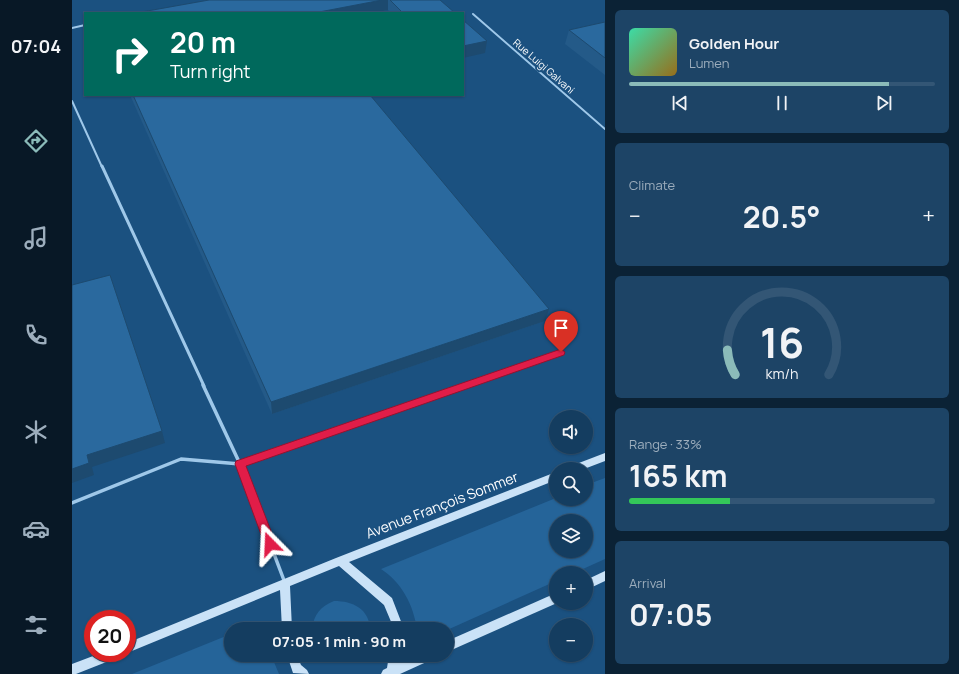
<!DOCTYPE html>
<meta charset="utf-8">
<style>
body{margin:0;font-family:Manrope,sans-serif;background:#1d4466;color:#f1f3f6;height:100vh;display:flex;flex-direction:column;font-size:15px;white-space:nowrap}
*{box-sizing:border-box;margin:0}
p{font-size:13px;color:#9daebd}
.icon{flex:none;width:22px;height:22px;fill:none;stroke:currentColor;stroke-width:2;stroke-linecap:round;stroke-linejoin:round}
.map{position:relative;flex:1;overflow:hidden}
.drawer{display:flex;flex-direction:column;gap:10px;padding:10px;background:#0b2235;width:354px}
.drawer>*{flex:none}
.top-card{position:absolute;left:12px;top:12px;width:380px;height:84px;border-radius:0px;box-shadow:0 1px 3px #0004,0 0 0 1px #335675;background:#00695c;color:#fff;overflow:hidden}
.fabs{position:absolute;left:477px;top:410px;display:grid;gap:8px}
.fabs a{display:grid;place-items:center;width:44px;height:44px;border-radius:50%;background:#143d60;box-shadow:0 1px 3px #0004,0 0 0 1px #335675;font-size:20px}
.speed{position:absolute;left:12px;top:610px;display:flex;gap:8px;font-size:20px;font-weight:700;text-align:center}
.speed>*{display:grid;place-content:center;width:52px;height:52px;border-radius:50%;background:#143d60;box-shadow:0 1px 3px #0004,0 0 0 1px #335675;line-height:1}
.speed .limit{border:6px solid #d22;background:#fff;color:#111}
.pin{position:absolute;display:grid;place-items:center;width:34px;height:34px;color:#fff;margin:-41px -17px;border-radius:50% 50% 50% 0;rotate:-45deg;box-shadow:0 0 4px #0007}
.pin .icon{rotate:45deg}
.me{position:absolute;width:44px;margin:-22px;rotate:339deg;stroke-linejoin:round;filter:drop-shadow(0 0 3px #0008)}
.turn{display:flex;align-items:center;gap:14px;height:84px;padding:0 20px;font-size:18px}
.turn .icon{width:52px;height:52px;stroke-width:2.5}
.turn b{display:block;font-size:28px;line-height:34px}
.big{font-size:30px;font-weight:700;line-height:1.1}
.drawer .card{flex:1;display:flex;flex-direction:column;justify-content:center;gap:6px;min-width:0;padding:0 14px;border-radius:6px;background:#1d4466}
.drawer .dial{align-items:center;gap:0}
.dial svg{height:104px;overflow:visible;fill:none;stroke:#335675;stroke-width:7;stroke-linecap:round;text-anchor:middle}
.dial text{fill:#f1f3f6;stroke:none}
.song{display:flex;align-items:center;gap:12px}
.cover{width:48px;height:48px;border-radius:6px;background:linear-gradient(135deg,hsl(160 70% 55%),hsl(40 70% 35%))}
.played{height:4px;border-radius:2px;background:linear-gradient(90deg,#8bbbb9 85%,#335675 85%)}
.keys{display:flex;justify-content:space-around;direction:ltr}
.heat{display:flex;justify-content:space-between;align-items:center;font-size:22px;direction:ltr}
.charge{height:6px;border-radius:3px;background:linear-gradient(90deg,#34c759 33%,#335675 0)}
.trip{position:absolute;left:152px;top:622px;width:230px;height:40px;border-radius:20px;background:#143d60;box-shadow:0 1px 3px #0004,0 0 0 1px #335675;font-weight:700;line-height:40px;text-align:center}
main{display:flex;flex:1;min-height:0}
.dock{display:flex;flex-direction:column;width:72px;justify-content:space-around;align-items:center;background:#081826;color:#9daebd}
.dock .icon{width:28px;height:28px}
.dock .on{color:#8bbbb9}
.dock b{font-size:18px;color:#f1f3f6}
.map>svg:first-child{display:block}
</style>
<main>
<nav class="dock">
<b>07:04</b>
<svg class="icon on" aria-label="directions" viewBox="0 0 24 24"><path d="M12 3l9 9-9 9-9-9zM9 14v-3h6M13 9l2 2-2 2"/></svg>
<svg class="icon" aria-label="music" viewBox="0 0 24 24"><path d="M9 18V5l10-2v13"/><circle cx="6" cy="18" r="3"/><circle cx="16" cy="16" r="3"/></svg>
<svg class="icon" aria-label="phone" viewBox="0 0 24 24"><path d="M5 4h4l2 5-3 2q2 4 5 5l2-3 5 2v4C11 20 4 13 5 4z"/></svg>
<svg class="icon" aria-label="climate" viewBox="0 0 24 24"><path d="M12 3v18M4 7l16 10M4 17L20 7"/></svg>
<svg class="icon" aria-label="car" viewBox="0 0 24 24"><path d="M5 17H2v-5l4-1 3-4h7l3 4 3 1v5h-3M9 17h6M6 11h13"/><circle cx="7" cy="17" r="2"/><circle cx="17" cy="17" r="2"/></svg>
<svg class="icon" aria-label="filters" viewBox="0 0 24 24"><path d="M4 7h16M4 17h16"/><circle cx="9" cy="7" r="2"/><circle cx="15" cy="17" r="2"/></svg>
</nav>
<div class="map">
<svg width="533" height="674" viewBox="0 0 533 674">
<rect width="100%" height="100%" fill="#1b5180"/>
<g fill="#256499" fill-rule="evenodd">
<path d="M533,478V559L502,573H484V581L375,630L345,629C341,604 330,583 309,569L484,498V499H514V485ZM484,521H514V551H484Z"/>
<path d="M262,601C281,601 297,609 298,629H240C242,614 248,607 262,601Z"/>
<path d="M159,634V655H199L207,674H60Z"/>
</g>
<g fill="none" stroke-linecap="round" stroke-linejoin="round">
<g stroke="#9fc8e9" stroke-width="2">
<path d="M401,14L533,129"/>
<path d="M0,28L13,25"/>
<path d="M0,101L30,167"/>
</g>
<g stroke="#9fc8e9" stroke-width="3">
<path d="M30,166L132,386"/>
<path d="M392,386L489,352"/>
</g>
<g stroke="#9fc8e9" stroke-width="3.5">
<path d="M131,385L168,464L213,583"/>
<path d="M0,503L109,459L168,464L395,385"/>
</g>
<g fill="#cae2f7" fill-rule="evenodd">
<path d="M533,453V461L512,469H497L499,466Z"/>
<path d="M484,472V480L277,562L320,598L330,624L329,629H319L320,624L312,605L267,566L218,586L220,629H210L208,590L55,653H54H55V643L264,558Z"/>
<path d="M533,571V581L514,590V580Z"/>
<path d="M484,593L485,603L375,652V641Z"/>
<path d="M29,653H48L47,657L4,674H0V664Z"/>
<path d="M215,655H225L229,665L235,670L237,674L221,673Z"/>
<path d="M317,655H327V663L345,655H362L361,659L328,674H309L311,670L315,668Z"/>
</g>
</g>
<g fill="#245a88">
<path d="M137,0H368L383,13H319L316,10L301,13H64Z"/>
<path d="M533,22V75L493,44L497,30Z"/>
<path d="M58,95H298L473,321L200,414Z"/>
</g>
<g fill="#1d4a6f">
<path d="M310,0H316V10L301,13H242Z"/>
<path d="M415,41L413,53L391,58V46Z"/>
<path d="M477,309L473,321L200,414L199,402Z"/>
<path d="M90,431L93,443L20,467L22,475L0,483V469L15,455Z"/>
</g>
<g fill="#2a699e" stroke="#1d4a6f">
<path d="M137,0H310L242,13H64Z"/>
<path d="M318,0H368L383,13H331Z"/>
<path d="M391,20L415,41L391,46Z"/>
<path d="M533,22V58L497,30Z"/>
<path d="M61,95H298L477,309L199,402Z"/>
<path d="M38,275L90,431L15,455L17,463L0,469V285Z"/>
</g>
<path fill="#e11d48" stroke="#92132f" d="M489,349L493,352L492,355L174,466L204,544L202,548L198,550L194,548L163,464L164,461Z"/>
<g text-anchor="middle" stroke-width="4" stroke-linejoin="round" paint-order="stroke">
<g font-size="10" fill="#fff" stroke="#1b5180">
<text transform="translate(472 66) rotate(41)" y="4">Rue Luigi Galvani</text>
</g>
<g font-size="14" fill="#fff" stroke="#1b5180">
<text transform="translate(370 505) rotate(-21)" y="5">Avenue François Sommer</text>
</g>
</g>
</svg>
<div class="fabs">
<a><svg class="icon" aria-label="sound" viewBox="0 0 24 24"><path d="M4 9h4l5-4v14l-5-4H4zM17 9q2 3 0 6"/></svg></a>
<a><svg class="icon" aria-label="search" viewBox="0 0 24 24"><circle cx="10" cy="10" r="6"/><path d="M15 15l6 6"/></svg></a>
<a><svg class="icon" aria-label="layers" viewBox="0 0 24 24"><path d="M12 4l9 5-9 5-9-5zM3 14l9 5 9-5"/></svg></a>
<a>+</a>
<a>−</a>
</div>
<div class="speed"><div class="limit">20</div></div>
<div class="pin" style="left:489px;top:352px;background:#d93025"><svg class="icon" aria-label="arrive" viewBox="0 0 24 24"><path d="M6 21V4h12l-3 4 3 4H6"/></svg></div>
<svg class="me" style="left:198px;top:544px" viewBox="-20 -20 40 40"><path d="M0-17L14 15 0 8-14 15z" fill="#e11d48" stroke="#fff" stroke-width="4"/></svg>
<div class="trip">07:05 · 1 min · 90 m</div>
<div class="top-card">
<div class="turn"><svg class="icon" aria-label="right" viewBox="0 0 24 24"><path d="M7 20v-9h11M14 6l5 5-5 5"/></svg><div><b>20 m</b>Turn right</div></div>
</div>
</div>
<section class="drawer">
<div class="card">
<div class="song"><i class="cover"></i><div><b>Golden Hour</b><p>Lumen</p></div></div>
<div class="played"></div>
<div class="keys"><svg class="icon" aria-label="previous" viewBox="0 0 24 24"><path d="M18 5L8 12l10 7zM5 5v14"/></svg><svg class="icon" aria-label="pause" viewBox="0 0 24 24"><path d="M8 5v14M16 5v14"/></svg><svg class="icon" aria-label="next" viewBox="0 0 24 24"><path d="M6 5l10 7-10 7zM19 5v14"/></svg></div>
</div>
<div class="card"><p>Climate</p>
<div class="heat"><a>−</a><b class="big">20.5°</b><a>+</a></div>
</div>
<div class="card dial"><svg viewBox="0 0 100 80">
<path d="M14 69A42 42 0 1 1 86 69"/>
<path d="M14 69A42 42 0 0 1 8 50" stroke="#8bbbb9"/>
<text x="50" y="56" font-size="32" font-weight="700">16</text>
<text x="50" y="72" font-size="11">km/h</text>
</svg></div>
<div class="card"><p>Range · 33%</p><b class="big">165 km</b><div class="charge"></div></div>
<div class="card"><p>Arrival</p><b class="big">07:05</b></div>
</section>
</main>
